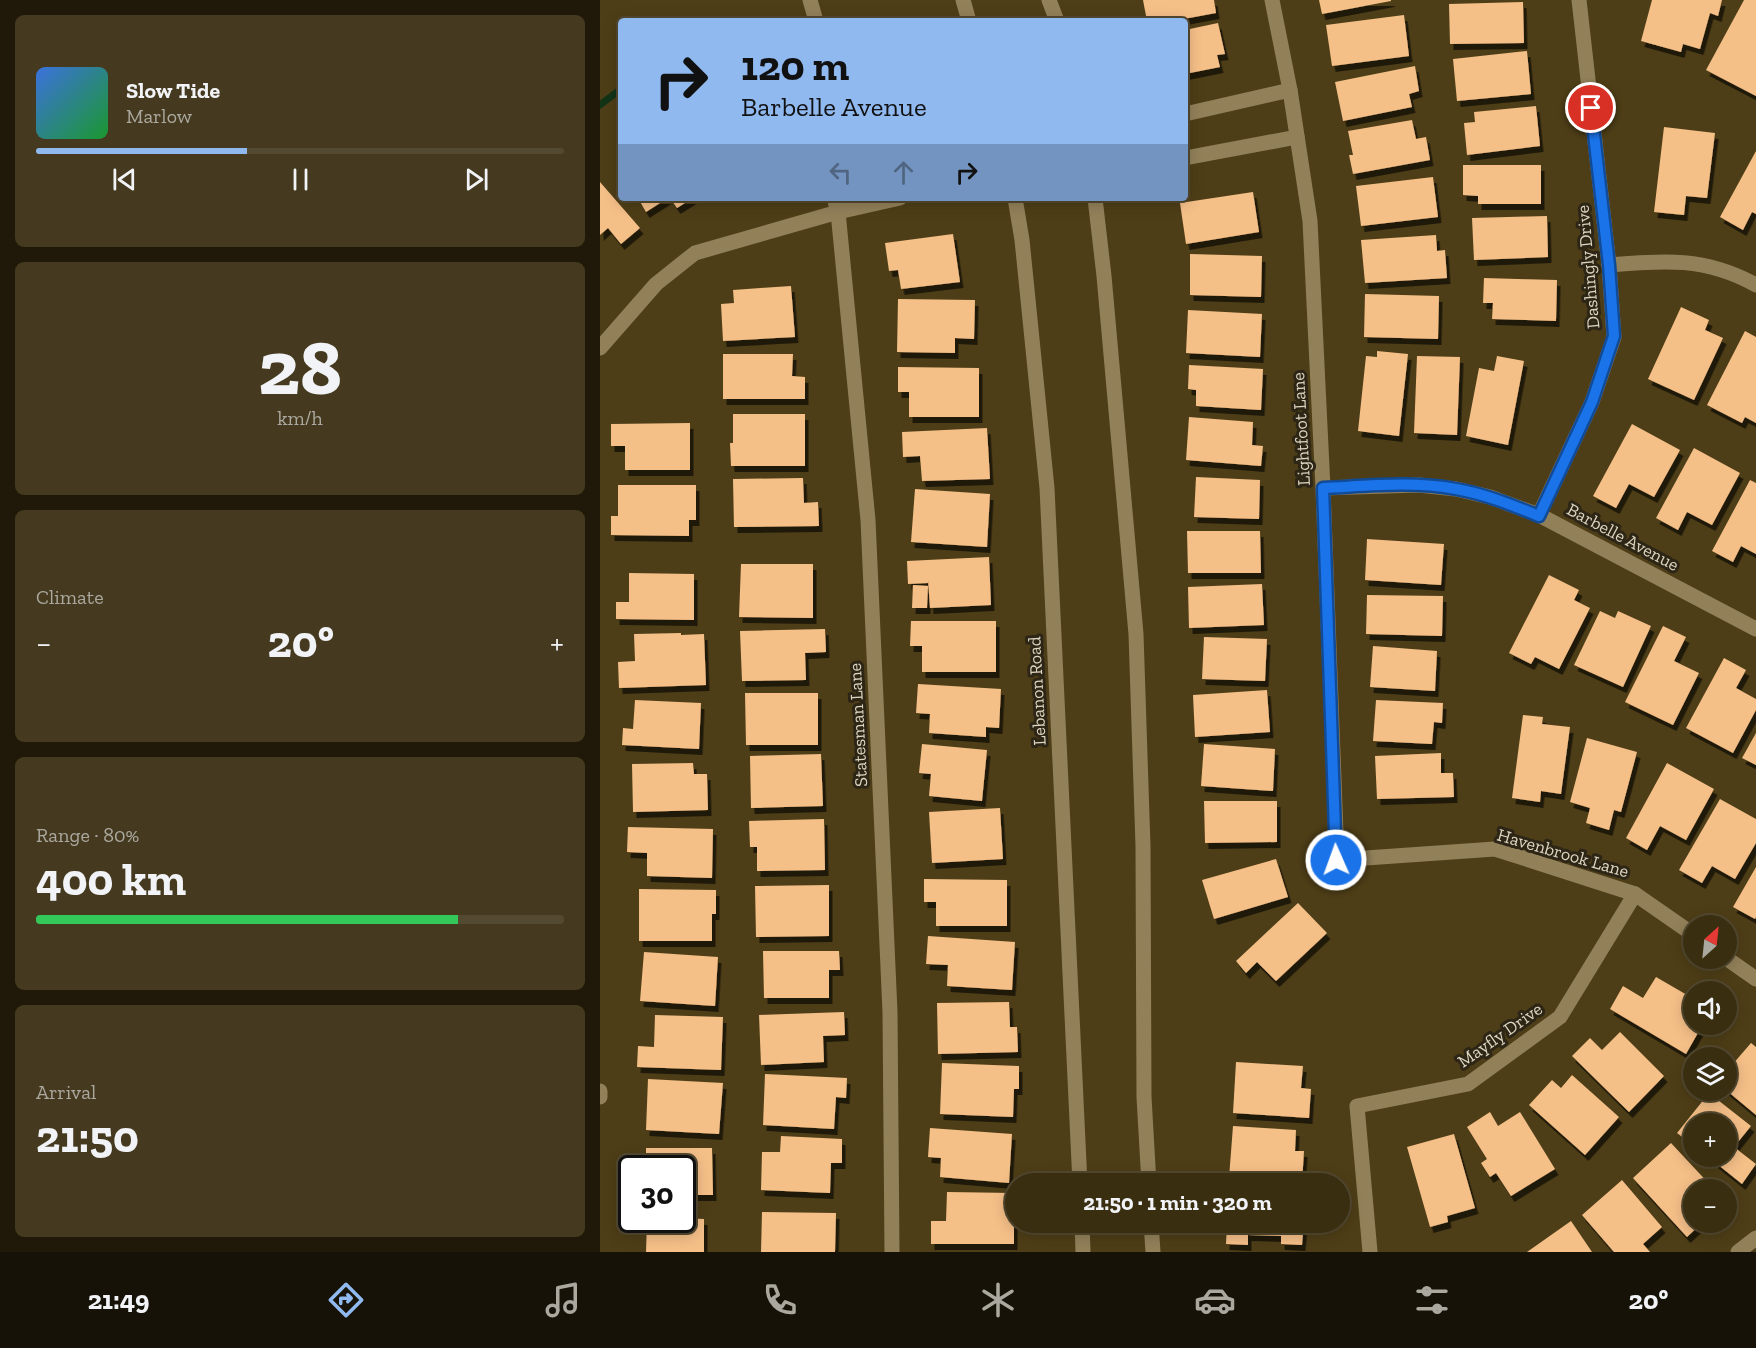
<!DOCTYPE html>
<meta charset="utf-8">
<style>
body{margin:0;font-family:"Zilla Slab",serif;background:#453a1f;color:#f1f3f6;height:100vh;display:flex;flex-direction:column;font-size:22px;white-space:nowrap}
*{box-sizing:border-box;margin:0}
p{font-size:20px;color:#aba89f}
.icon{flex:none;width:33px;height:33px;fill:none;stroke:currentColor;stroke-width:2;stroke-linecap:round;stroke-linejoin:round}
.map{position:relative;flex:1;overflow:hidden}
.side{display:flex;flex-direction:column;gap:15px;padding:15px;background:#201909;width:600px}
.side>*{flex:none}
.hud{position:absolute;left:18px;top:18px;width:570px;height:183px;border-radius:6px;box-shadow:0 3px 15px #0003,0 0 0 2px #544a31;background:#90b9f0;color:#111;overflow:hidden}
.needle{width:39px;rotate:27deg}
.fabs{position:absolute;left:1083px;top:915px;display:grid;gap:12px}
.fabs a{display:grid;place-items:center;width:54px;height:54px;border-radius:50%;background:#3a2e11;box-shadow:0 3px 15px #0003,0 0 0 2px #544a31;font-size:30px}
.speed{position:absolute;left:18px;top:1155px;display:flex;gap:12px;font-size:30px;font-weight:700;text-align:center}
.speed>*{display:grid;place-content:center;width:78px;height:78px;border-radius:50%;background:#3a2e11;box-shadow:0 3px 15px #0003,0 0 0 2px #544a31;line-height:1}
.speed .limit{border:3px solid #111;border-radius:9px;background:#fff;color:#111}
.pin{position:absolute;display:grid;place-items:center;width:51px;height:51px;color:#fff;margin:-26px;border:3px solid #fff;border-radius:50%;box-shadow:0 2px 6px #0007}
.me{position:absolute;width:66px;margin:-33px;rotate:358deg;stroke-linejoin:round;filter:drop-shadow(0 0 4px #0008)}
.turn{display:flex;align-items:center;gap:21px;height:126px;padding:0 24px;font-size:27px}
.turn .icon{width:78px;height:78px;stroke-width:2.5}
.turn b{display:block;font-size:42px;line-height:51px}
.lanes{display:flex;align-items:center;height:57px;padding:0 24px;background:#0003;justify-content:center;gap:30px;direction:ltr}
.lanes .off{opacity:.35}
.big{font-size:45px;font-weight:800;line-height:1.1}
.side .card{flex:1;display:flex;flex-direction:column;justify-content:center;gap:9px;min-width:0;padding:0 21px;border-radius:9px;background:#453a1f}
.side .dial{align-items:center;gap:0}
.dial b{font-size:78px;line-height:1}
.song{display:flex;align-items:center;gap:18px}
.cover{width:72px;height:72px;border-radius:9px;background:linear-gradient(135deg,hsl(220 70% 55%),hsl(130 70% 35%))}
.played{height:6px;border-radius:3px;background:linear-gradient(90deg,#90b9f0 40%,#544a31 40%)}
.keys{display:flex;justify-content:space-around;direction:ltr}
.heat{display:flex;justify-content:space-between;align-items:center;font-size:33px;direction:ltr}
.charge{height:9px;border-radius:4px;background:linear-gradient(90deg,#34c759 80%,#544a31 0)}
.trip{position:absolute;left:405px;top:1173px;width:345px;height:60px;border-radius:30px;background:#3a2e11;box-shadow:0 3px 15px #0003,0 0 0 2px #544a31;font-weight:800;line-height:60px;text-align:center}
.menu{display:flex;height:96px;justify-content:space-around;align-items:center;background:#171207;color:#aba89f}
.menu .icon{width:42px;height:42px}
.menu .on{color:#90b9f0}
.menu b{font-size:27px;color:#f1f3f6}
main{display:flex;flex:1;min-height:0}
.map>svg:first-child{display:block}
</style>
<main>
<section class="side">
<div class="card">
<div class="song"><i class="cover"></i><div><b>Slow Tide</b><p>Marlow</p></div></div>
<div class="played"></div>
<div class="keys"><svg class="icon" aria-label="previous" viewBox="0 0 24 24"><path d="M18 5L8 12l10 7zM5 5v14"/></svg><svg class="icon" aria-label="pause" viewBox="0 0 24 24"><path d="M8 5v14M16 5v14"/></svg><svg class="icon" aria-label="next" viewBox="0 0 24 24"><path d="M6 5l10 7-10 7zM19 5v14"/></svg></div>
</div>
<div class="card dial"><b>28</b><p>km/h</p></div>
<div class="card"><p>Climate</p>
<div class="heat"><a>−</a><b class="big">20°</b><a>+</a></div>
</div>
<div class="card"><p>Range · 80%</p><b class="big">400 km</b><div class="charge"></div></div>
<div class="card"><p>Arrival</p><b class="big">21:50</b></div>
</section>
<div class="map">
<svg width="1156" height="1252" viewBox="0 0 1156 1252">
<defs>
<filter id="shadow"><feDropShadow dx="3.5" dy="6" stdDeviation="0" flood-color="#0009"/></filter>
</defs>
<rect width="100%" height="100%" fill="#4e3e17"/>
<g fill="none" stroke-linecap="round" stroke-linejoin="round">
<path stroke="#133317" stroke-width="7" d="M0,105L21,89"/>
</g>
<g fill="#f5bf88" filter="url(#shadow)">
<path d="M543,0H614L616,13L573,21H547Z"/>
<path d="M719,0H791V1L722,14Z"/>
<path d="M1052,0H1122L1118,16L1110,13L1100,49L1083,44L1081,52L1041,41Z"/>
<path d="M1144,0H1156V96L1106,70Z"/>
<path d="M923,2L924,43L850,44L849,4Z"/>
<path d="M804,15L809,56L732,66L726,25Z"/>
<path d="M618,23L625,54L617,55L620,67L585,74V30Z"/>
<path d="M927,51L931,94L857,101L853,59Z"/>
<path d="M815,66L819,91L809,94L812,107L743,121L735,82Z"/>
<path d="M936,106L940,146L867,155L864,123L875,122L874,112Z"/>
<path d="M812,120L816,139L826,137L830,160L753,174L749,155H753L748,131Z"/>
<path d="M1064,127L1115,133L1107,198L1086,196L1084,215L1054,212Z"/>
<path d="M1156,151V214L1152,212L1143,230L1120,217Z"/>
<path d="M863,165H941V204H878V196L863,195Z"/>
<path d="M833,177L838,217L761,226L756,186Z"/>
<path d="M0,182L40,228L21,244L8,228L0,235Z"/>
<path d="M653,192L659,232L586,244L580,203Z"/>
<path d="M38,198H68L46,212Z"/>
<path d="M70,198H93L77,208Z"/>
<path d="M947,216L948,257L874,260L872,218Z"/>
<path d="M353,234L360,282L301,289L298,270L289,271L285,243Z"/>
<path d="M836,235L837,251L845,250L847,278L765,283L761,240Z"/>
<path d="M590,254L662,256L661,297L590,295Z"/>
<path d="M884,278L957,280L956,321L892,319L893,303H883Z"/>
<path d="M191,286L195,337L123,341L121,304L134,303L133,290Z"/>
<path d="M765,294L839,296L838,339L764,337Z"/>
<path d="M298,299L375,300L374,339L355,338V353L297,352Z"/>
<path d="M1081,307L1109,320L1105,330L1123,338L1094,400L1048,379Z"/>
<path d="M588,310L662,314L660,357L586,353Z"/>
<path d="M1145,331L1156,337V423L1145,417L1142,423L1107,405Z"/>
<path d="M777,351L808,354L799,436L758,431L766,356L777,357Z"/>
<path d="M123,354H193L192,376L205,377V399H123Z"/>
<path d="M817,356L860,357L857,435L814,433Z"/>
<path d="M897,356L924,361L908,445L866,436L879,368L894,371Z"/>
<path d="M589,365L663,369L661,410L596,406V390L588,389Z"/>
<path d="M298,367L379,368V417H309V392H298Z"/>
<path d="M133,414H205V466H131L130,443H133Z"/>
<path d="M589,417L653,422L652,445L663,446L661,466L586,460Z"/>
<path d="M90,423V470H25V446H11V424Z"/>
<path d="M1032,424L1080,450L1054,497L1029,484L1016,508L993,496Z"/>
<path d="M387,428L390,479L322,481L320,456L303,457L302,432Z"/>
<path d="M1094,448L1140,473L1112,525L1087,512L1078,530L1056,518Z"/>
<path d="M596,477L660,480L659,519L594,517Z"/>
<path d="M203,478L204,503L218,502L219,526L134,527L133,479Z"/>
<path d="M1150,480L1156,483V554L1141,546L1133,562L1112,551Z"/>
<path d="M18,485H96V520H89V536L11,535V516H18Z"/>
<path d="M315,489L390,494L387,547L311,542Z"/>
<path d="M587,531H660L661,573H588Z"/>
<path d="M767,539L844,544L841,585L765,580Z"/>
<path d="M389,557L391,605L330,608L328,580V583L308,584L307,561Z"/>
<path d="M141,564H213V618L139,617Z"/>
<path d="M29,573L94,574V620L16,619V602H29Z"/>
<path d="M949,575L979,590L974,600L990,608L959,669L935,657L931,664L909,653Z"/>
<path d="M662,584L664,625L589,628L588,587Z"/>
<path d="M313,585L328,586L327,608H312Z"/>
<path d="M767,595L843,596L842,636L766,634Z"/>
<path d="M1000,611L1015,618L1018,611L1051,626L1023,687L974,665Z"/>
<path d="M311,621H396V672H322V646H310Z"/>
<path d="M1063,626L1086,637L1074,661L1099,673L1073,725L1025,702Z"/>
<path d="M225,629L226,652L205,653L206,680L142,681L140,631Z"/>
<path d="M81,633V635L104,634L106,685L19,688L18,662L35,661L34,634Z"/>
<path d="M604,637L667,639L665,681L602,679Z"/>
<path d="M773,646L837,651L835,691L770,687Z"/>
<path d="M1124,658L1146,670L1136,688L1156,699V710L1133,753L1086,728Z"/>
<path d="M318,684L401,689L399,728L386,727V737L329,733L330,714L316,713Z"/>
<path d="M667,690L670,732L595,737L593,695Z"/>
<path d="M145,693H218V745H146Z"/>
<path d="M35,700L101,703L99,749L22,745L23,728L33,729Z"/>
<path d="M776,700L843,703L842,723L834,722L832,744L773,741Z"/>
<path d="M923,715L943,717L942,724L970,727L961,794L941,791L940,802L912,798Z"/>
<path d="M1156,733V765L1142,758Z"/>
<path d="M987,738L1037,752L1021,812L1014,810L1009,830L986,823L990,808L970,802Z"/>
<path d="M322,744L387,750L382,801L329,796L331,774L319,773Z"/>
<path d="M604,744L675,749L673,791L601,786Z"/>
<path d="M841,753V773H853L854,797L777,799L775,756Z"/>
<path d="M221,754L223,806L151,808L150,756Z"/>
<path d="M93,763L94,774H107L108,810L33,812L32,764Z"/>
<path d="M1067,763L1114,789L1086,840L1060,826L1047,850L1026,838Z"/>
<path d="M1120,799L1156,819V843L1135,879L1112,866L1102,883L1079,870Z"/>
<path d="M604,801H677V842L605,843Z"/>
<path d="M400,808L403,859L332,863L329,812Z"/>
<path d="M224,819L225,870L157,871V847H150L149,821Z"/>
<path d="M28,827L113,829L112,878L47,876V853L27,852Z"/>
<path d="M676,859L688,897L614,919L602,880Z"/>
<path d="M1156,867V917L1155,919L1133,907Z"/>
<path d="M324,879L407,880V926H336V902H324Z"/>
<path d="M229,885V936L156,937L155,886Z"/>
<path d="M39,889L116,890V914H112V941H39Z"/>
<path d="M698,903L727,933L676,981L657,962L646,973L636,961Z"/>
<path d="M328,936L415,942L412,990L347,986L348,965L326,964Z"/>
<path d="M163,951H239L240,970H229V998H164Z"/>
<path d="M44,952L118,957L115,1006L40,1001Z"/>
<path d="M1056,977L1094,999V1024H1103L1086,1054L1010,1009L1023,986L1043,998Z"/>
<path d="M409,1002L410,1027H417L418,1052L338,1054L337,1003Z"/>
<path d="M244,1012L245,1035L223,1036L224,1062L161,1065L159,1015Z"/>
<path d="M55,1015L123,1017L121,1070L37,1067L38,1046L54,1047Z"/>
<path d="M1020,1032L1064,1076L1029,1112L972,1056L990,1038L1002,1050Z"/>
<path d="M1151,1043L1156,1047V1115L1126,1090V1072Z"/>
<path d="M636,1062L703,1066L701,1088L711,1089L709,1118L633,1113Z"/>
<path d="M342,1063L419,1066V1089H414L413,1117L340,1114Z"/>
<path d="M165,1074L247,1078L246,1098L236,1097L234,1129L163,1125Z"/>
<path d="M972,1075L1019,1117L985,1155L929,1105L952,1080L961,1088Z"/>
<path d="M48,1079L123,1083L119,1134L46,1130Z"/>
<path d="M1109,1093L1151,1126L1134,1147L1156,1164L1142,1184L1107,1156H1126V1124H1094V1146L1077,1133Z"/>
<path d="M890,1112L898,1126L920,1112L955,1169L911,1196L896,1173L890,1177L881,1163L887,1159L867,1127Z"/>
<path d="M633,1126L696,1130L695,1151H704L702,1183L629,1178Z"/>
<path d="M330,1128L412,1134L409,1183L340,1177L341,1158L328,1157Z"/>
<path d="M854,1134L875,1208L847,1216L848,1222L830,1227L807,1147Z"/>
<path d="M181,1136L242,1139V1163H231L230,1193L161,1190L162,1152H180Z"/>
<path d="M1071,1143L1113,1188L1111,1190H1094V1222H1103L1087,1237L1033,1178Z"/>
<path d="M46,1148H112L113,1195H82V1168H46Z"/>
<path d="M1022,1180L1062,1227L1043,1244L1050,1252H1014L982,1215Z"/>
<path d="M347,1192L414,1193V1244H331V1221H346Z"/>
<path d="M162,1212L236,1213L235,1252H161Z"/>
<path d="M82,1218L104,1219V1252H46L47,1220Z"/>
<path d="M971,1221L992,1252H927Z"/>
<path d="M627,1222H704L702,1245L681,1244V1236L648,1235V1245L626,1244Z"/>
</g>
<g fill="none" stroke-linecap="round" stroke-linejoin="round">
<g stroke="#928059" stroke-width="15">
<path d="M210,0L216,21"/>
<path d="M672,0L690,90L710,221L723,488L737,860L895,849L1035,894L1094,935"/>
<path d="M585,114L690,90"/>
<path d="M585,158L697,137"/>
<path d="M234,198L238,212L268,520L290,1012L292,1252"/>
<path d="M1009,265C1063,260 1106,257 1156,285"/>
<path d="M0,348L56,284L95,253L238,212L300,198"/>
<path d="M723,488L819,485L856,489L890,497L939,515L1156,629"/>
<path d="M939,515L992,402L1014,337L1009,265L979,0"/>
<path d="M1126,958L1156,979"/>
<path d="M0,1091V1097"/>
<path d="M770,1252L757,1106L868,1084L960,1017L1035,894"/>
<path d="M1138,1252L1156,1238"/>
</g>
<g stroke="#928059" stroke-width="15">
<path d="M363,0L369,21"/>
<path d="M449,0L457,21"/>
<path d="M415,198L422,240L447,488L480,1184"/>
<path d="M495,198L504,276L536,634L543,846L544,1097L549,1184"/>
<path d="M482,1222L483,1252"/>
<path d="M551,1222L553,1252"/>
</g>
</g>
<g fill="none" stroke-linecap="round" stroke-linejoin="round">
<g stroke="#114b97" stroke-width="15">
<path id="route" d="M736,860L723,488C767,486 813,481 856,489C885,494 912,505 939,516L992,402L1014,336L1009,265L991,108"/>
</g>
<use href="#route" stroke="#1a73e8" stroke-width="10"/>
</g>
<g text-anchor="middle" stroke-width="6" stroke-linejoin="round" paint-order="stroke">
<g font-size="18" fill="#ded5c0" stroke="#2d2616">
<text transform="translate(988 267) rotate(-95)" y="6">Dashingly Drive</text>
<text transform="translate(701 429) rotate(-93)" y="6">Lightfoot Lane</text>
<text transform="translate(1023 537) rotate(28)" y="6">Barbelle Avenue</text>
<text transform="translate(437 691) rotate(-93)" y="6">Lebanon Road</text>
<text transform="translate(258 725) rotate(-93)" y="6">Statesman Lane</text>
<text transform="translate(963 853) rotate(16)" y="6">Havenbrook Lane</text>
<text transform="translate(900 1035) rotate(-35)" y="6">Mayfly Drive</text>
</g>
</g>
</svg>
<div class="fabs">
<a><svg class="needle" viewBox="-14 -14 28 28"><path d="M0-13l5 13h-10z" fill="#e53935"/><path d="M0 13l5-13h-10z" fill="#aba89f"/></svg></a>
<a><svg class="icon" aria-label="sound" viewBox="0 0 24 24"><path d="M4 9h4l5-4v14l-5-4H4zM17 9q2 3 0 6"/></svg></a>
<a><svg class="icon" aria-label="layers" viewBox="0 0 24 24"><path d="M12 4l9 5-9 5-9-5zM3 14l9 5 9-5"/></svg></a>
<a>+</a>
<a>−</a>
</div>
<div class="speed"><div class="limit">30</div></div>
<div class="pin" style="left:991px;top:108px;background:#d93025"><svg class="icon" aria-label="arrive" viewBox="0 0 24 24"><path d="M6 21V4h12l-3 4 3 4H6"/></svg></div>
<svg class="me" style="left:736px;top:860px" viewBox="-20 -20 40 40"><circle r="17" fill="#1a73e8" stroke="#fff" stroke-width="3"/><path d="M0-11L8 9 0 5-8 9z" fill="#fff"/></svg>
<div class="trip">21:50 · 1 min · 320 m</div>
<div class="hud">
<div class="turn"><svg class="icon" aria-label="right" viewBox="0 0 24 24"><path d="M7 20v-9h11M14 6l5 5-5 5"/></svg><div><b>120 m</b>Barbelle Avenue</div></div>
<div class="lanes"><svg class="icon off" aria-label="left" viewBox="0 0 24 24"><path d="M17 20v-9H6M10 6l-5 5 5 5"/></svg><svg class="icon off" aria-label="ahead" viewBox="0 0 24 24"><path d="M12 20V5M6 11l6-6 6 6"/></svg><svg class="icon" aria-label="right" viewBox="0 0 24 24"><path d="M7 20v-9h11M14 6l5 5-5 5"/></svg></div>
</div>
</div>
</main>
<nav class="menu">
<b>21:49</b>
<svg class="icon on" aria-label="directions" viewBox="0 0 24 24"><path d="M12 3l9 9-9 9-9-9zM9 14v-3h6M13 9l2 2-2 2"/></svg>
<svg class="icon" aria-label="music" viewBox="0 0 24 24"><path d="M9 18V5l10-2v13"/><circle cx="6" cy="18" r="3"/><circle cx="16" cy="16" r="3"/></svg>
<svg class="icon" aria-label="phone" viewBox="0 0 24 24"><path d="M5 4h4l2 5-3 2q2 4 5 5l2-3 5 2v4C11 20 4 13 5 4z"/></svg>
<svg class="icon" aria-label="climate" viewBox="0 0 24 24"><path d="M12 3v18M4 7l16 10M4 17L20 7"/></svg>
<svg class="icon" aria-label="car" viewBox="0 0 24 24"><path d="M5 17H2v-5l4-1 3-4h7l3 4 3 1v5h-3M9 17h6M6 11h13"/><circle cx="7" cy="17" r="2"/><circle cx="17" cy="17" r="2"/></svg>
<svg class="icon" aria-label="filters" viewBox="0 0 24 24"><path d="M4 7h16M4 17h16"/><circle cx="9" cy="7" r="2"/><circle cx="15" cy="17" r="2"/></svg>
<b>20°</b>
</nav>
